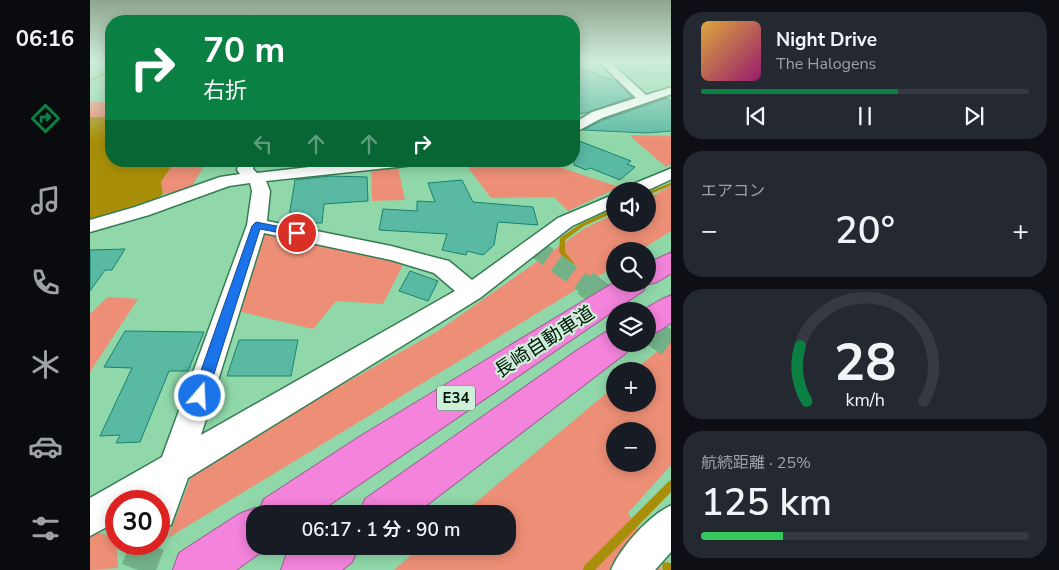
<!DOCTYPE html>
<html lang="ja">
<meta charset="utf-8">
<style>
body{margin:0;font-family:"Nunito Sans","Noto Sans JP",sans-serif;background:#242831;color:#f1f3f6;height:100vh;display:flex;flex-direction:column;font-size:19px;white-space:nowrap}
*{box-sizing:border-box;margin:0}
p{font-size:16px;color:#9ea1a6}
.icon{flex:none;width:28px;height:28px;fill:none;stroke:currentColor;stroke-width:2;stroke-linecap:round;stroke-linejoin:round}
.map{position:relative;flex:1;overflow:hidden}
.sheet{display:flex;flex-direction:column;gap:12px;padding:12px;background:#0d0f14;width:388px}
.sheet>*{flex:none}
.top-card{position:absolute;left:15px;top:15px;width:475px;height:152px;border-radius:20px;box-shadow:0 2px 12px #0003;background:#0b8043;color:#fff;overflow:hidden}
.controls{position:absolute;left:516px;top:182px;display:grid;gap:10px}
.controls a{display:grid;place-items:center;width:50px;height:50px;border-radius:50%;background:#171b24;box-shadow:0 2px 12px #0003;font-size:25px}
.speed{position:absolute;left:15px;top:490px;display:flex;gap:10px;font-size:25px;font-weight:700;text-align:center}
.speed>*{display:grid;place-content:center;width:65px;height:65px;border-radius:50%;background:#171b24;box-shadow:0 2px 12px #0003;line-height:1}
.speed .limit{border:8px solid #d22;background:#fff;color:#111}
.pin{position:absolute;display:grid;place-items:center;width:42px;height:42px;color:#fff;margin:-21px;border:2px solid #fff;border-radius:50%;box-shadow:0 1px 5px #0007}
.me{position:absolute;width:55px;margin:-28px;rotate:19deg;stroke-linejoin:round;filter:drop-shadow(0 0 4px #0008)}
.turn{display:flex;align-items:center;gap:18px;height:105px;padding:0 15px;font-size:22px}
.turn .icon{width:65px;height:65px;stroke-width:2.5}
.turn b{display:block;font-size:35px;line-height:42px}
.lanes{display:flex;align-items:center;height:48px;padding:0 15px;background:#0003;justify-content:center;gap:25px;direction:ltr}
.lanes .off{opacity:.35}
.big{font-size:38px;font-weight:600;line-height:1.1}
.sheet .card{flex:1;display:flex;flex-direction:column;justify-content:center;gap:8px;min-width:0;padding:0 18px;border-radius:20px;background:#242831}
.sheet .dial{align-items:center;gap:0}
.dial svg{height:130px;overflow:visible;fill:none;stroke:#363941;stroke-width:7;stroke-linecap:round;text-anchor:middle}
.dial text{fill:#f1f3f6;stroke:none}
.song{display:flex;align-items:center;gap:15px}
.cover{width:60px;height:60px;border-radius:8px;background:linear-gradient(135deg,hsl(40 70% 55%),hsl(320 70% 35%))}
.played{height:5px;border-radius:2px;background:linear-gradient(90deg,#0b8043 60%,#363941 60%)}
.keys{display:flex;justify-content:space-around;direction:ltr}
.heat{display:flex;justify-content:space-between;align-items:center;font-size:28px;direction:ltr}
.charge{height:8px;border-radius:4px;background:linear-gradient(90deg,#34c759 25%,#363941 0)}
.trip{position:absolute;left:156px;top:505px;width:270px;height:50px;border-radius:20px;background:#171b24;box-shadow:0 2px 12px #0003;font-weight:600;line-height:50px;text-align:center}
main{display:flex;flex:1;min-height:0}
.dock{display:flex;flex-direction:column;width:90px;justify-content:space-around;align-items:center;background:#090b0e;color:#9ea1a6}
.dock .icon{width:35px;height:35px}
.dock .selected{color:#0b8043}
.dock b{font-size:22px;color:#f1f3f6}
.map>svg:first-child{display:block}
</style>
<main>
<nav class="dock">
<b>06:16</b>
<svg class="icon selected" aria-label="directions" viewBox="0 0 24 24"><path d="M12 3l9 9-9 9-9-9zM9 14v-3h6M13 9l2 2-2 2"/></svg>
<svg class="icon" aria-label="music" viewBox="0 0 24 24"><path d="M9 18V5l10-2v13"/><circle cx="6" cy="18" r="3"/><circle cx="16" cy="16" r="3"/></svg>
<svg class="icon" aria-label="phone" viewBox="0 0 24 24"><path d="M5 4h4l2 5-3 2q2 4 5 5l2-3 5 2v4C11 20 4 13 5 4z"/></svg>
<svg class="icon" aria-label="climate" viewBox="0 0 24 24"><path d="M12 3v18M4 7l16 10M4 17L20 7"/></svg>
<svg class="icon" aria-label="car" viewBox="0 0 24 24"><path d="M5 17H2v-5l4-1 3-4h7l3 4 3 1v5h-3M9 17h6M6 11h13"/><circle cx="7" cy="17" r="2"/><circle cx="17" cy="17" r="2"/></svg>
<svg class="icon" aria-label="filters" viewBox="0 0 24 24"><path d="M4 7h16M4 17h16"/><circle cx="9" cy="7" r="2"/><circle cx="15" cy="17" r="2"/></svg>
</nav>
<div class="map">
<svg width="582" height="570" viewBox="0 0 582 570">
<rect width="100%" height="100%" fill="#90d8aa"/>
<g fill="#ed8f76" fill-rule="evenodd">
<rect x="0" y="102" width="21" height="15"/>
<path d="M539,135L581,136V164L576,167Z"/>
<path d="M85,161H117L100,189L73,194L71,182Z"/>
<path d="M373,161H451L529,187L478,211L464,197L401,198Z"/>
<path d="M308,167L315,200L282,201L281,168Z"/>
<path d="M581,186V231L549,251H525V266L78,538L105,467L348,331L495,228L525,214V224H558V198Z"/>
<path d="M174,231L315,261L293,304L246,301L223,329L147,311Z"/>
<path d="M18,297L48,299L0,372V314Z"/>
<path d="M581,340V465L538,513L572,570H304L332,546H418V514H372L525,386V404H558V371H543ZM525,431H558V464H525Z"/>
<path d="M0,530L26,538L28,568L0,570Z"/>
</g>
<path fill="#a98f09" d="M0,117H21V161H85L71,182L73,194L64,201L0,220Z"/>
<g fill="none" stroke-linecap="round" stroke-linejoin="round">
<g fill="#a98f09" fill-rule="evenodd">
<path d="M20,69H21V71L0,82V80Z"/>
<path d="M582,182V185L558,195V192Z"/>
<path d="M525,208V212L494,226L475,240V252L484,263L483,265H479L469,252L470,238L490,224Z"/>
<path d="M582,480V491L505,570H493L494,566L579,481Z"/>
<path d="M577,562L582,564V570H573L572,567L573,563Z"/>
</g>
</g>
<g fill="#5ab9a2" stroke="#18836f">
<path d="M484,66L526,81L542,97L496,113L484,114Z"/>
<path d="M577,98L582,102V131L556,133L493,130L513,120Z"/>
<path d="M484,139L541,161L537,164L545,167L530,180L500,168L496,170L484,165Z"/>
<path d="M240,176L277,177L278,201L234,204L232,223H198L205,180Z"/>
<path d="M372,180L383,202L443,207L448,225L408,222L404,245L393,255L377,251L376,255L352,250L357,234L289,230L293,209L327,211V201L345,202L338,183Z"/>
<path d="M35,249L22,270H15L0,291V250Z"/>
<path d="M320,271L348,281L338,301L309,291Z"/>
<path d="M35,331L114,332L98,371H79L50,442L26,443L30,435L10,436L42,368L14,367Z"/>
<path d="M149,340H208L201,376H137Z"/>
</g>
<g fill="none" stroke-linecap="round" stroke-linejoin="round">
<path stroke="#73b189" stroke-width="19" stroke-dasharray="19 10" stroke-linecap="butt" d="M443,246L496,285"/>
<g stroke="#73b189" stroke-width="26" stroke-dasharray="26 13" stroke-linecap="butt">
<path d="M495,283L533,311"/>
<path d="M558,329L582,346"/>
</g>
<path stroke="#73b189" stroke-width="34" stroke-dasharray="34 17" stroke-linecap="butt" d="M48,570L58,544"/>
<g stroke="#367d54" stroke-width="3">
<g id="minor">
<path d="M508,61H519L556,95L582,87V94L512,118L484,133V123L502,112L546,98Z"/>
<path d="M555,61H582V65L560,64Z"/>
<path d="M149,161H165L163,169L167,173L271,161H324L322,164L316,166L176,181L180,191L177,221L301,246L351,259L359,261L382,280L468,218L525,194V206L482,226L390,298L98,478L81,525L69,530V501H26V522L0,536V498L72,457L157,225L162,191L160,183L139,186L59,215L0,232V220L45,207L130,177L150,174L147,170ZM174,233L301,260L344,273L365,291L111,435Z"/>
<path d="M582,168V179L556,191H533L536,187Z"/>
<path d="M582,505V551L565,570H521C530,548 560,514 582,505Z"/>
</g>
</g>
<g stroke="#9e5d91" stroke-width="2">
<g id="highway">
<path d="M582,252V273L567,282L556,285L553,291L226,514H165V546H180L146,570H83L89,553L149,514L165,508L169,510L174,499L269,437L525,282V284H558V263Z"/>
<path d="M582,295V322L569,331L558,334V311H551L572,299Z"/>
<path d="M525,329V344H540L536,353L325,514H269L275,499L489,349L514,333Z"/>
<path d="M207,546H269L262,562L252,570H191L197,553Z"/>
</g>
</g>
<use href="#minor" fill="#fff" fill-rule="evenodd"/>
<use href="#highway" fill="#f383db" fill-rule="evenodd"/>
</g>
<linearGradient id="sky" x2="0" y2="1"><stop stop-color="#8fa58f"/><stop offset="0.43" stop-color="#cdedd9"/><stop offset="1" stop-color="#cdedd9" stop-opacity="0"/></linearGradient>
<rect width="582" height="141" fill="url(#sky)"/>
<path fill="#1a73e8" stroke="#114b97" d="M166,222L207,230L212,233L207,236L170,229L117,396L115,401L110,403L104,401L102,396L162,226Z"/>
<g text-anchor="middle" stroke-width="4.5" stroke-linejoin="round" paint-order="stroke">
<rect fill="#cdf0d8" stroke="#3e5746" stroke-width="1" x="347" y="385.5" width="38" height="25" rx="4"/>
<g font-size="15" font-weight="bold" fill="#001607">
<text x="366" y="403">E34</text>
</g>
<g font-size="19" fill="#001607" stroke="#cdf0d8">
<text transform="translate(454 341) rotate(-33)" y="7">長崎自動車道</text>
</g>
</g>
</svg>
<div class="controls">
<a><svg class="icon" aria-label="sound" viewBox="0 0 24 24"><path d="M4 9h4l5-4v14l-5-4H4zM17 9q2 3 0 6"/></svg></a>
<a><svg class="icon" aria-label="search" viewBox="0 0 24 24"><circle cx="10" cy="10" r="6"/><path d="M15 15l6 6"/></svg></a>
<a><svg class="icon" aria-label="layers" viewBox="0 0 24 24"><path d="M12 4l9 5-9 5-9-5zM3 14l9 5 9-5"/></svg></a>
<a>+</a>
<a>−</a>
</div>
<div class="speed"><div class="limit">30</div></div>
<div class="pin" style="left:207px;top:233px;background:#d93025"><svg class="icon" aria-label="arrive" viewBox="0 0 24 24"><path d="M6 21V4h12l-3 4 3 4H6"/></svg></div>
<svg class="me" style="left:110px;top:396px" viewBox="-20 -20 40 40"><circle r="17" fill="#1a73e8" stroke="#fff" stroke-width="3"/><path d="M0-11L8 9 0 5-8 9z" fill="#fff"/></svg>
<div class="trip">06:17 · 1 分 · 90 m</div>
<div class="top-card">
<div class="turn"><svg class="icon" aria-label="right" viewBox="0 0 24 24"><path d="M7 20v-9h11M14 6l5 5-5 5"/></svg><div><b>70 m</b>右折</div></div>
<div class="lanes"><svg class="icon off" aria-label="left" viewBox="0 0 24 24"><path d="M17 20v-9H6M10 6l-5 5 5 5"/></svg><svg class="icon off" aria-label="ahead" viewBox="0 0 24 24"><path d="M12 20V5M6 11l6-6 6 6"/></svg><svg class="icon off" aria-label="ahead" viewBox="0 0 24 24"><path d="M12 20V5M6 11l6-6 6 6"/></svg><svg class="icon" aria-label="right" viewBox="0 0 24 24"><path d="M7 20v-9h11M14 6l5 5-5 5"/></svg></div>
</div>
</div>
<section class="sheet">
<div class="card">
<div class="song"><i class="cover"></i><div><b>Night Drive</b><p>The Halogens</p></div></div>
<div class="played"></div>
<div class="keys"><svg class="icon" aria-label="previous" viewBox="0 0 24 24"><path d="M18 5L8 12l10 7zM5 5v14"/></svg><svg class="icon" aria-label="pause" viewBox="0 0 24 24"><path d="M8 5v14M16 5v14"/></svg><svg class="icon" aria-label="next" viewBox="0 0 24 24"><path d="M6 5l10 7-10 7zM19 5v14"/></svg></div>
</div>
<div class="card"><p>エアコン</p>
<div class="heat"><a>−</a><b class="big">20°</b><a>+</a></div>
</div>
<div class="card dial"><svg viewBox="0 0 100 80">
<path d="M14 69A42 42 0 1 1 86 69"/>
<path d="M14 69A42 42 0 0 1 10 35" stroke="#0b8043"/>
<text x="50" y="56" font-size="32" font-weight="700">28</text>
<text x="50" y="72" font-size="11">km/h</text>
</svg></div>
<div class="card"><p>航続距離 · 25%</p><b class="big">125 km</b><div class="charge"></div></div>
</section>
</main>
